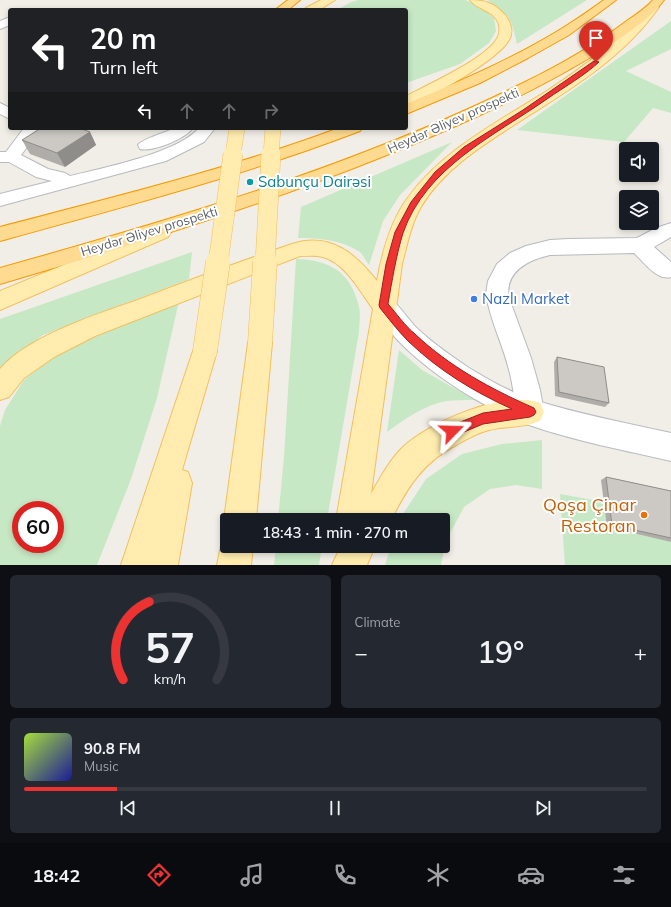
<!DOCTYPE html>
<meta charset="utf-8">
<style>
body{margin:0;font-family:Mulish,sans-serif;background:#242831;color:#f1f3f6;height:100vh;display:flex;flex-direction:column;font-size:15px;white-space:nowrap}
*{box-sizing:border-box;margin:0}
p{font-size:13px;color:#9ea1a6}
.icon{flex:none;width:22px;height:22px;fill:none;stroke:currentColor;stroke-width:2;stroke-linecap:round;stroke-linejoin:round}
.map{position:relative;height:565px;overflow:hidden}
.details{display:flex;flex-direction:column;gap:10px;padding:10px;background:#0d0f14;flex:1}
.details>*{flex:none}
.banner{position:absolute;left:8px;top:8px;width:400px;height:122px;border-radius:4px;box-shadow:0 2px 6px #0003;background:#202124;color:#fff;overflow:hidden}
.fabs{position:absolute;left:619px;top:142px;display:grid;gap:8px}
.fabs a{display:grid;place-items:center;width:40px;height:40px;border-radius:4px;background:#171b24;box-shadow:0 2px 6px #0003;font-size:20px}
.speed{position:absolute;left:12px;top:501px;display:flex;gap:8px;font-size:20px;font-weight:700;text-align:center}
.speed>*{display:grid;place-content:center;width:52px;height:52px;border-radius:50%;background:#171b24;box-shadow:0 2px 6px #0003;line-height:1}
.speed .limit{border:6px solid #d22;background:#fff;color:#111}
.pin{position:absolute;display:grid;place-items:center;width:34px;height:34px;color:#fff;margin:-41px -17px;border-radius:50% 50% 50% 0;rotate:-45deg;box-shadow:0 0 4px #0007}
.pin .icon{rotate:45deg}
.me{position:absolute;width:44px;margin:-22px;rotate:68deg;stroke-linejoin:round;filter:drop-shadow(0 0 3px #0008)}
.turn{display:flex;align-items:center;gap:14px;height:84px;padding:0 16px;font-size:18px}
.turn .icon{width:52px;height:52px;stroke-width:2.5}
.turn b{display:block;font-size:28px;line-height:34px}
.lanes{display:flex;align-items:center;height:38px;padding:0 16px;background:#0003;justify-content:center;gap:20px;direction:ltr}
.lanes .off{opacity:.35}
.big{font-size:30px;font-weight:600;line-height:1.1}
.details .widget{flex:1;display:flex;flex-direction:column;justify-content:center;gap:6px;min-width:0;padding:0 14px;border-radius:6px;background:#242831}
.details .dial{align-items:center;gap:0}
.dial svg{height:104px;overflow:visible;fill:none;stroke:#363941;stroke-width:7;stroke-linecap:round;text-anchor:middle}
.dial text{fill:#f1f3f6;stroke:none}
.song{display:flex;align-items:center;gap:12px}
.cover{width:48px;height:48px;border-radius:6px;background:linear-gradient(135deg,hsl(80 70% 55%),hsl(240 70% 35%))}
.played{height:4px;border-radius:2px;background:linear-gradient(90deg,#ed3332 15%,#363941 15%)}
.keys{display:flex;justify-content:space-around;direction:ltr}
.heat{display:flex;justify-content:space-between;align-items:center;font-size:22px;direction:ltr}
.details .tiles{flex:1;display:grid;gap:10px;grid-template-columns:1fr 1fr}
.widget:last-child{grid-column:span 2}
.trip{position:absolute;left:220px;top:513px;width:230px;height:40px;border-radius:4px;background:#171b24;box-shadow:0 2px 6px #0003;font-weight:600;line-height:40px;text-align:center}
.menu{display:flex;height:64px;justify-content:space-around;align-items:center;background:#090b0e;color:#9ea1a6}
.menu .icon{width:28px;height:28px}
.menu .active{color:#ed3332}
.menu b{font-size:18px;color:#f1f3f6}
.map>svg:first-child{display:block}
</style>
<div class="map">
<svg width="671" height="565" viewBox="0 0 671 565">
<rect width="100%" height="100%" fill="#f1eee7"/>
<g fill="#c7e8c4" fill-rule="evenodd">
<path d="M358,0H465L480,6L494,18L496,31L489,43L460,64L406,83V10H337L351,2Z"/>
<path d="M487,0H587L517,44C511,16 509,15 487,0Z"/>
<path d="M671,21V49L626,71L671,92V113L653,108L624,142L517,130Z"/>
<path d="M452,142L400,195L383,221L369,265C366,261 363,255 360,252C342,240 319,238 298,238L301,207Z"/>
<path d="M192,252L189,279L43,335L0,368V319Z"/>
<path d="M296,259C330,260 351,272 359,307C361,315 359,324 359,332L327,520H278L284,457Z"/>
<path d="M179,301L157,398L131,479L97,565H0V426L5,410L24,380L58,353ZM21,510H55V544H21Z"/>
<path d="M399,350L422,370L475,400C465,400 455,400 446,401C424,405 405,419 387,432Z"/>
<path d="M542,440V489L516,485L490,489L464,507L446,541L441,565H385L391,546H443V520H399L426,479L462,454L502,444Z"/>
<path d="M560,494L604,502L607,527L671,542V565H565Z"/>
<path d="M276,546H322L319,565H274Z"/>
</g>
<g fill="none" stroke-linecap="round" stroke-linejoin="round">
<g stroke="#b7babe" stroke-width="2">
<g id="street">
<path d="M10,17V25L0,29V21Z"/>
<path d="M0,103L10,108V119L0,114Z"/>
<path d="M24,128H40L38,133L21,155L48,169L65,173L70,176C103,168 178,153 199,128H215L204,142L166,161L0,206V194L52,181L36,177L9,162H0V152H6Z"/>
<path d="M174,128H193C185,139 153,152 140,149L138,145C142,139 165,133 174,128Z"/>
<path d="M671,223V237L654,247L671,262V277C657,281 644,262 634,253L550,255C528,260 504,272 509,298L531,358L540,390L544,412L540,421L530,425L520,421C514,405 514,387 509,370C503,345 490,320 486,294L488,281L497,264L510,253L526,246L550,240L568,239L637,238L656,228Z"/>
</g>
</g>
<g stroke="#b8bcc1" stroke-width="2">
<path id="secondary" d="M383,296C399,301 407,320 420,331C434,344 450,355 466,366C487,379 511,393 534,400C579,414 625,423 671,433V461C624,450 575,441 529,425C477,406 397,355 372,305L375,298Z"/>
</g>
<g stroke="#f4bf5d" stroke-width="2">
<g id="primary">
<path d="M321,0H335L319,10H304L306,8Z"/>
<path d="M470,0C485,0 494,3 505,15C511,23 514,31 509,40C499,59 427,101 406,106V96C428,85 484,59 496,40C499,36 500,30 499,25C495,10 477,10 470,0Z"/>
<path d="M653,4L659,7C623,59 566,92 514,125C480,147 442,171 421,207C411,224 407,245 402,264L371,494C380,478 389,461 402,448C428,423 504,389 540,403L544,412L540,421C523,428 506,426 489,430C478,433 468,438 458,444C423,462 408,486 391,520H336L373,309C360,291 345,263 323,257C315,255 308,256 300,256L95,336L54,357L24,378L9,397L0,400V369C29,335 101,313 143,298C192,279 242,261 292,244C330,232 355,253 377,281C382,253 390,222 407,199C441,151 496,123 545,92C585,66 618,41 649,5Z"/>
<path d="M161,225L168,227L171,232L168,237L0,310V291Z"/>
<path d="M260,332L269,336L272,343L256,520H227V526L224,520L248,343L251,336Z"/>
<path d="M205,340L214,343L217,351L182,470L188,472L192,483L178,565H121L193,351L196,343Z"/>
<path d="M227,534V546H253L251,565H217L221,546Z"/>
<path d="M341,546H375L367,565H332Z"/>
</g>
</g>
<g stroke="#f89900" stroke-width="2">
<g id="highway">
<path d="M288,0H300L288,10H275Z"/>
<path d="M604,0H616L569,35L528,58L480,83L406,114V104C459,82 512,59 561,29C576,20 590,10 604,0Z"/>
<path d="M653,0H664C646,25 595,55 567,71C508,104 445,132 382,157C257,207 129,246 0,284V268C178,218 355,166 521,84C558,66 595,45 628,20C637,14 646,8 653,0Z"/>
<path d="M339,128H362L360,131C243,176 121,207 0,241V227C114,197 229,169 339,128Z"/>
</g>
</g>
<use href="#street" fill="#fff" fill-rule="evenodd"/>
<use href="#secondary" fill="#fff" fill-rule="evenodd"/>
<use href="#primary" fill="#ffecae" fill-rule="evenodd"/>
<use href="#highway" fill="#ffdb91" fill-rule="evenodd"/>
<g stroke="#f4bf5d" stroke-width="16" stroke-linecap="butt">
<g id="primary-bridge-far2">
<path d="M233,155L237,128"/>
<path d="M271,155L273,128"/>
</g>
</g>
<g stroke="#f4bf5d" stroke-width="20" stroke-linecap="butt">
<g id="primary-bridge-far1">
<path d="M218,263L233,154"/>
<path d="M265,263L271,154"/>
</g>
</g>
<g stroke="#f4bf5d" stroke-width="25" stroke-linecap="butt">
<g id="primary-bridge">
<path d="M260,343L265,262"/>
<path d="M205,351L218,262"/>
</g>
</g>
<use href="#primary-bridge-far2" stroke="#ffecae" stroke-width="15"/>
<use href="#primary-bridge-far1" stroke="#ffecae" stroke-width="19"/>
<use href="#primary-bridge" stroke="#ffecae" stroke-width="24"/>
</g>
<g fill="#afada9">
<path d="M90,132L96,145L65,167L30,154L22,140Z"/>
<path d="M557,357L609,403L605,407L555,396L554,362Z"/>
<path d="M606,477L671,491V542L607,527L601,480Z"/>
</g>
<path fill="#8f8d89" d="M90,132L96,145L65,167L57,153Z"/>
<g fill="#ccc9c4" stroke="#8f8d89">
<path d="M41,128H79L90,132L57,153L22,140Z"/>
<path d="M557,357L604,367L609,403L559,392Z"/>
<path d="M606,477L671,491V538L612,525Z"/>
</g>
<path fill="#ed3332" stroke="#9a2120" d="M594,61L599,62C584,76 564,87 547,99C494,136 426,167 403,233C396,256 392,281 388,304C397,314 405,326 415,334C450,367 491,389 534,408L536,412L534,415L530,417L483,424L452,437L448,435L446,431L448,427L483,413L512,409C474,392 438,370 408,341C398,331 389,319 380,308L379,305L386,264L395,232L411,202L435,172L464,147L523,110Z"/>
<circle fill="#0f9aa8" stroke="#fff" stroke-width="1.5" cx="250" cy="182" r="4"/>
<circle fill="#3f7fe0" stroke="#fff" stroke-width="1.5" cx="474" cy="299" r="4"/>
<circle fill="#e8710a" stroke="#fff" stroke-width="1.5" cx="644" cy="515" r="4"/>
<g text-anchor="middle" stroke-width="4" stroke-linejoin="round" paint-order="stroke">
<g font-size="13" fill="#5e6368" stroke="#fff">
<text transform="translate(453 120) rotate(-24)" y="5">Heydər Əliyev prospekti</text>
<text transform="translate(149 231) rotate(-17)" y="5">Heydər Əliyev prospekti</text>
</g>
<g font-size="15" fill="#0d838f" stroke="#fff" text-anchor="start">
<text x="258" y="187">Sabunçu Dairəsi</text>
</g>
<g font-size="15" fill="#366cbe" stroke="#fff" text-anchor="start">
<text x="482" y="304">Nazlı Market</text>
</g>
<g font-size="18" fill="#c56008" stroke="#fff" text-anchor="end">
<text x="636" y="511">Qoşa Çinar<tspan x="636" dy="21">Restoran</tspan></text>
</g>
</g>
</svg>
<div class="fabs">
<a><svg class="icon" aria-label="sound" viewBox="0 0 24 24"><path d="M4 9h4l5-4v14l-5-4H4zM17 9q2 3 0 6"/></svg></a>
<a><svg class="icon" aria-label="layers" viewBox="0 0 24 24"><path d="M12 4l9 5-9 5-9-5zM3 14l9 5 9-5"/></svg></a>
</div>
<div class="speed"><div class="limit">60</div></div>
<div class="pin" style="left:596px;top:62px;background:#d93025"><svg class="icon" aria-label="arrive" viewBox="0 0 24 24"><path d="M6 21V4h12l-3 4 3 4H6"/></svg></div>
<svg class="me" style="left:452px;top:431px" viewBox="-20 -20 40 40"><path d="M0-17L14 15 0 8-14 15z" fill="#ed3332" stroke="#fff" stroke-width="4"/></svg>
<div class="trip">18:43 · 1 min · 270 m</div>
<div class="banner">
<div class="turn"><svg class="icon" aria-label="left" viewBox="0 0 24 24"><path d="M17 20v-9H6M10 6l-5 5 5 5"/></svg><div><b>20 m</b>Turn left</div></div>
<div class="lanes"><svg class="icon" aria-label="left" viewBox="0 0 24 24"><path d="M17 20v-9H6M10 6l-5 5 5 5"/></svg><svg class="icon off" aria-label="ahead" viewBox="0 0 24 24"><path d="M12 20V5M6 11l6-6 6 6"/></svg><svg class="icon off" aria-label="ahead" viewBox="0 0 24 24"><path d="M12 20V5M6 11l6-6 6 6"/></svg><svg class="icon off" aria-label="right" viewBox="0 0 24 24"><path d="M7 20v-9h11M14 6l5 5-5 5"/></svg></div>
</div>
</div>
<section class="details">
<div class="tiles">
<div class="widget dial"><svg viewBox="0 0 100 80">
<path d="M14 69A42 42 0 1 1 86 69"/>
<path d="M14 69A42 42 0 0 1 34 9" stroke="#ed3332"/>
<text x="50" y="56" font-size="32" font-weight="700">57</text>
<text x="50" y="72" font-size="11">km/h</text>
</svg></div>
<div class="widget"><p>Climate</p>
<div class="heat"><a>−</a><b class="big">19°</b><a>+</a></div>
</div>
<div class="widget">
<div class="song"><i class="cover"></i><div><b>90.8 FM</b><p>Music</p></div></div>
<div class="played"></div>
<div class="keys"><svg class="icon" aria-label="previous" viewBox="0 0 24 24"><path d="M18 5L8 12l10 7zM5 5v14"/></svg><svg class="icon" aria-label="pause" viewBox="0 0 24 24"><path d="M8 5v14M16 5v14"/></svg><svg class="icon" aria-label="next" viewBox="0 0 24 24"><path d="M6 5l10 7-10 7zM19 5v14"/></svg></div>
</div>
</div>
</section>
<nav class="menu">
<b>18:42</b>
<svg class="icon active" aria-label="directions" viewBox="0 0 24 24"><path d="M12 3l9 9-9 9-9-9zM9 14v-3h6M13 9l2 2-2 2"/></svg>
<svg class="icon" aria-label="music" viewBox="0 0 24 24"><path d="M9 18V5l10-2v13"/><circle cx="6" cy="18" r="3"/><circle cx="16" cy="16" r="3"/></svg>
<svg class="icon" aria-label="phone" viewBox="0 0 24 24"><path d="M5 4h4l2 5-3 2q2 4 5 5l2-3 5 2v4C11 20 4 13 5 4z"/></svg>
<svg class="icon" aria-label="climate" viewBox="0 0 24 24"><path d="M12 3v18M4 7l16 10M4 17L20 7"/></svg>
<svg class="icon" aria-label="car" viewBox="0 0 24 24"><path d="M5 17H2v-5l4-1 3-4h7l3 4 3 1v5h-3M9 17h6M6 11h13"/><circle cx="7" cy="17" r="2"/><circle cx="17" cy="17" r="2"/></svg>
<svg class="icon" aria-label="filters" viewBox="0 0 24 24"><path d="M4 7h16M4 17h16"/><circle cx="9" cy="7" r="2"/><circle cx="15" cy="17" r="2"/></svg>
</nav>
